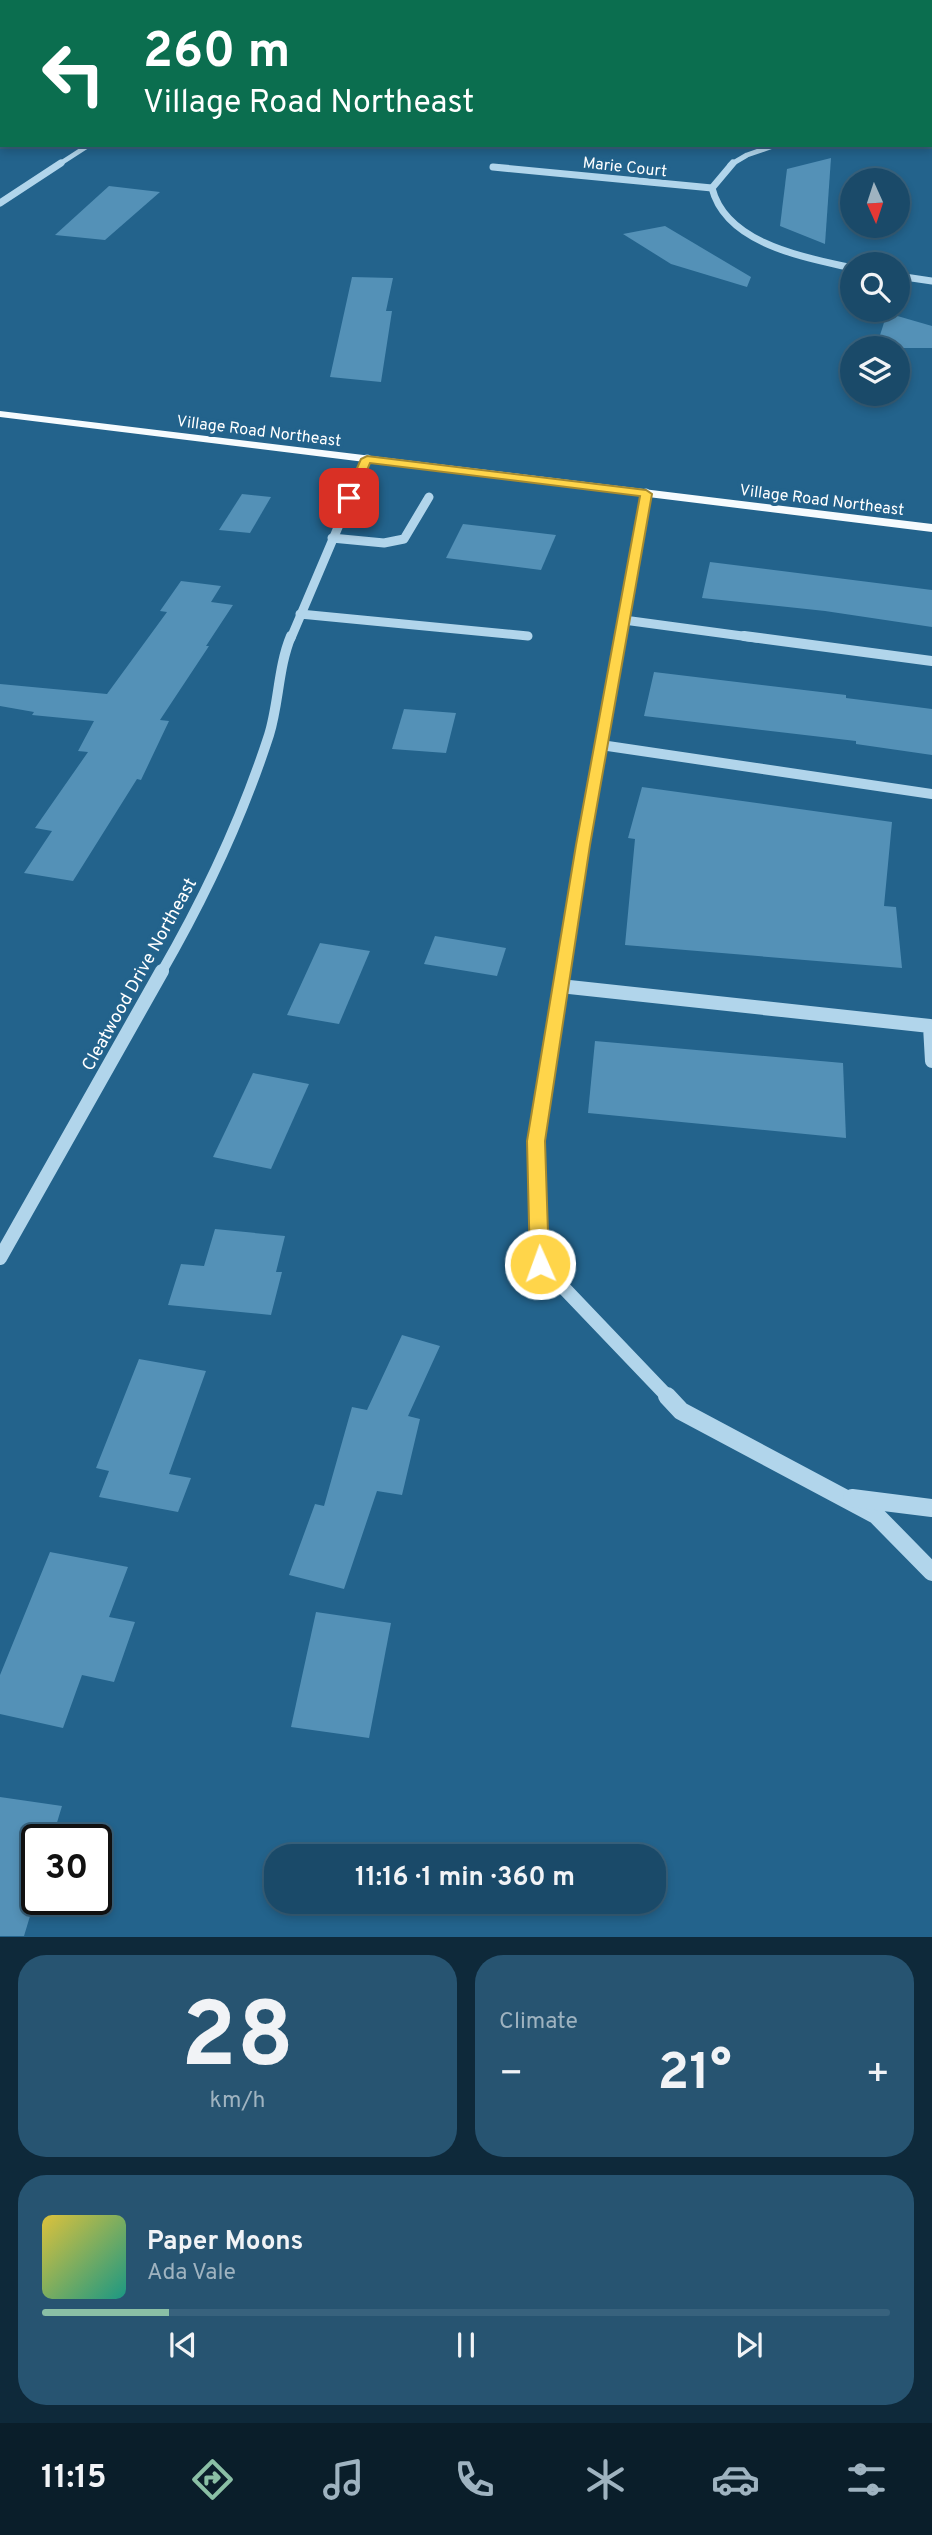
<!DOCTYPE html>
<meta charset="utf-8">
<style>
body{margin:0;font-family:Overpass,sans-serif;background:#275471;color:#f1f3f6;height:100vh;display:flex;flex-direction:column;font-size:26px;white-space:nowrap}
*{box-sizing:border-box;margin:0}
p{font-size:23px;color:#9fb3c0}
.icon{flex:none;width:38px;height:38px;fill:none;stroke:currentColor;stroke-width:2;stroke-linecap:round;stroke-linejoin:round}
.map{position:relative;height:1937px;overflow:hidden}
.details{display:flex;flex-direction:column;gap:18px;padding:18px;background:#0e293a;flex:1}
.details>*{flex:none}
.top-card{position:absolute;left:0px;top:0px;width:933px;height:147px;box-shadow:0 4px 10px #0003,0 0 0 2px #38627d;background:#0b6e4f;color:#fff;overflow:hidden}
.needle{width:46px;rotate:177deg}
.tools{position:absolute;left:840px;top:168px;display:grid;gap:14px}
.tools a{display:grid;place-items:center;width:70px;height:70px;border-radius:50%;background:#1a4a69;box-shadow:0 4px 10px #0003,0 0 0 2px #38627d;font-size:35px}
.speed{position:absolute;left:21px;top:1824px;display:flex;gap:14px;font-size:35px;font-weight:700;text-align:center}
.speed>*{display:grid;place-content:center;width:91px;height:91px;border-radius:50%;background:#1a4a69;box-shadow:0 4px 10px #0003,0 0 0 2px #38627d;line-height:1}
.speed .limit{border:4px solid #111;border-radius:10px;background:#fff;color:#111}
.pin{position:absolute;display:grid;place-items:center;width:60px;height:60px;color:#fff;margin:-30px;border-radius:14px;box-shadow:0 4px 10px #0006}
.me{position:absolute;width:77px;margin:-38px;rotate:358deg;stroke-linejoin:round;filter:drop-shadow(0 0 5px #0008)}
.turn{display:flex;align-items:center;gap:24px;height:147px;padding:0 28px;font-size:32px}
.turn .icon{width:91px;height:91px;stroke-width:2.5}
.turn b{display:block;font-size:49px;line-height:60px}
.big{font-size:52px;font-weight:700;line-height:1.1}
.details .widget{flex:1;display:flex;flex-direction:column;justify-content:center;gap:10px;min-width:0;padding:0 24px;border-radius:28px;background:#275471}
.details .dial{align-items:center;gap:0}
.dial b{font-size:91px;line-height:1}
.song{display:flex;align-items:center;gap:21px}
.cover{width:84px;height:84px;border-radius:10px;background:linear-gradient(135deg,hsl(50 70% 55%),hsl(170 70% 35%))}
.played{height:7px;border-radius:4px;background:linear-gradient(90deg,#8abfa5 15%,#38627d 15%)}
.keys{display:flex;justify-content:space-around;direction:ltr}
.heat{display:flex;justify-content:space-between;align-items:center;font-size:38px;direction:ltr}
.details .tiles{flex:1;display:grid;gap:18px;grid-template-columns:1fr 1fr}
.widget:last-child{grid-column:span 2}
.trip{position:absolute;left:264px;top:1844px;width:402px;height:70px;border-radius:28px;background:#1a4a69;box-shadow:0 4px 10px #0003,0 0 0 2px #38627d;font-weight:700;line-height:70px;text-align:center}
.menu{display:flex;height:112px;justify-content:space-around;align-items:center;background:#0a1e2a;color:#9fb3c0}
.menu .icon{width:49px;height:49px}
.menu .selected{color:#8abfa5}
.menu b{font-size:32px;color:#f1f3f6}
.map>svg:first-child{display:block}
</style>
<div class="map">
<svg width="932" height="1937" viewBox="0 0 932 1937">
<rect width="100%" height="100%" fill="#23638c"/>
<path fill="#377ea9" d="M189,0H597L584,2Z"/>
<g fill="#5491b7">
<path d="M831,158L825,244L780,226L787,169Z"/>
<path d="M109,186L160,192L105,240L55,235Z"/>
<path d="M665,226L751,277L747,287L671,264L623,234Z"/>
<path d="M352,277L393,278L386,311H392L381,382L330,377Z"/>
<path d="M887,313L932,326V348H876Z"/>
<path d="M242,494L271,497L250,533L219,530Z"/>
<path d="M463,524L556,535L541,570L446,558Z"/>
<path d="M710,562L932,590V627L825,611L702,598Z"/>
<path d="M181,581L221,586L211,602L233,605L206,646H209L160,720L169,721L141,780L137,779L73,881L24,873L52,831L35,828L88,752L78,751L94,721L32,715L34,712L0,706V684L107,694L167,612L160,611Z"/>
<path d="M654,672L846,695V698L932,709V755L856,744V741L644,716Z"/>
<path d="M404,709L456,713L446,753L392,749Z"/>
<path d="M642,787L892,822L884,906L896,907L902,968L625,945L635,839L628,838Z"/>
<path d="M435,936L506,948L497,976L424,964Z"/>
<path d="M320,943L370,951L339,1024L287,1015Z"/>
<path d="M595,1041L843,1063L846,1138L588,1113Z"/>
<path d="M253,1073L309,1084L271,1169L213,1157Z"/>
<path d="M215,1229L285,1236L276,1272H282L271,1315L168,1305L181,1264L204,1266Z"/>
<path d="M402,1335L440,1346L408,1416L420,1419L402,1495L377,1491L344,1589L289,1575L315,1504L324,1506L352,1407L367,1410Z"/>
<path d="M139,1359L206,1371L169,1474L191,1478L178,1512L99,1497L109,1471L96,1468Z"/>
<path d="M50,1552L128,1567L109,1617L135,1622L114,1682L82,1675L63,1728L0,1714V1675Z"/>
<path d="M316,1612L391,1623L369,1738L291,1727Z"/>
<path d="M0,1797L62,1806L52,1839H37V1893L24,1936H0Z"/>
</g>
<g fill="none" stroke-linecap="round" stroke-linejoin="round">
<g stroke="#b1d5eb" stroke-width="5">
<path d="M833,2L845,0"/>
<path d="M58,165L89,145"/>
<path d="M730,165L747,155L776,145"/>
</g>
<g stroke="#b1d5eb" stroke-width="7">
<path d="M733,163L712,188C726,244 804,257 852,268"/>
<path d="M493,167L712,188"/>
<path d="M0,203L61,163"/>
<path d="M898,276L932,281"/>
</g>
<g stroke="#b1d5eb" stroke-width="9">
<path d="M332,538L384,543L404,539L429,497"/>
<path d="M300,614L528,636"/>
<path d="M624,620L757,638"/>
<path d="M291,638L367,459"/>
<path d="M620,638L646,493"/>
</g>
<g stroke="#b1d5eb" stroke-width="10">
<path d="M744,636L932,661"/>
<path d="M601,745L932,794"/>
<path d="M161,973C205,897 242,818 269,735C279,703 278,667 291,636"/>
<path d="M563,973L620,636"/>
</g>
<g stroke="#b1d5eb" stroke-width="14">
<path d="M563,971L536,1141L540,1263L669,1398"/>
<path d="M560,986L930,1026L932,1061"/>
<path d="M0,1258L162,971"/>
</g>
<g stroke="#b1d5eb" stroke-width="18">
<path d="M667,1396L681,1411L876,1515L932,1572"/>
<path d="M852,1498L932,1508"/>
</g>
<path fill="#f6fbfe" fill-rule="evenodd" d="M0,411L932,524V532L0,417Z"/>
</g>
<path fill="#ffd54a" stroke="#a68a30" stroke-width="2" d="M367,456L646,490L652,494L590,845L545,1141L549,1264L546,1269L540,1271L533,1269L530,1264L527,1141L576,845L640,496L370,463L355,498L345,501L344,498L361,459Z"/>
<g text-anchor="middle" stroke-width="7" stroke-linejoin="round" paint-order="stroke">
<g font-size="16" fill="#fff" stroke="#23638c">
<text transform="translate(625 166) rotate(6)" y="6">Marie Court</text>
<text transform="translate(259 430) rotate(7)" y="6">Village Road Northeast</text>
<text transform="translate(822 499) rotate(7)" y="6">Village Road Northeast</text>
</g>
<g font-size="18" fill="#fff" stroke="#23638c">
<text transform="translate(139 974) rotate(-61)" y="6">Cleatwood Drive Northeast</text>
</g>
</g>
</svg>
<div class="tools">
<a><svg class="needle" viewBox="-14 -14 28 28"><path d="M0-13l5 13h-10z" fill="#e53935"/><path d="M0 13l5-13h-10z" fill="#9fb3c0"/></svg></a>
<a><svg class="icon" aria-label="search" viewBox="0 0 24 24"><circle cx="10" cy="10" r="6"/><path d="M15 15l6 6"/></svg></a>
<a><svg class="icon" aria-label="layers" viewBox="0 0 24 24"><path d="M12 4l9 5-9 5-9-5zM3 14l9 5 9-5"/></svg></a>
</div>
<div class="speed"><div class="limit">30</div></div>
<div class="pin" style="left:349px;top:498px;background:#d93025"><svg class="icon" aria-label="arrive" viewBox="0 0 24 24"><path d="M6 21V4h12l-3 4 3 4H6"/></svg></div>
<svg class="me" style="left:540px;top:1264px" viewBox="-20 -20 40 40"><circle r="17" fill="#ffd54a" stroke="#fff" stroke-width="3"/><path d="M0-11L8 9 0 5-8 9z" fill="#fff"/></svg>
<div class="trip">11:16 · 1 min · 360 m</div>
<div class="top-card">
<div class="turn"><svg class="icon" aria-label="left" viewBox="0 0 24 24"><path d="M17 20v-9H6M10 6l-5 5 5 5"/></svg><div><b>260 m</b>Village Road Northeast</div></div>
</div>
</div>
<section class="details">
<div class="tiles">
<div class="widget dial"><b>28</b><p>km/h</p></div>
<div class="widget"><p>Climate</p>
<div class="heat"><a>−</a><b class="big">21°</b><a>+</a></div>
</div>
<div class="widget">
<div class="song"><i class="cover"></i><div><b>Paper Moons</b><p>Ada Vale</p></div></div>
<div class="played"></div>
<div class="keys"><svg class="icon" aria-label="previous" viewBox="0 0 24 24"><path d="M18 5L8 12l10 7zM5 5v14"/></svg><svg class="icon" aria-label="pause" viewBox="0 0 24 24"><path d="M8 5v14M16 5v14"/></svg><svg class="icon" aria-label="next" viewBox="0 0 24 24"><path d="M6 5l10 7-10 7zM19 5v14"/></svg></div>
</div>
</div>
</section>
<nav class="menu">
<b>11:15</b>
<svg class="icon selected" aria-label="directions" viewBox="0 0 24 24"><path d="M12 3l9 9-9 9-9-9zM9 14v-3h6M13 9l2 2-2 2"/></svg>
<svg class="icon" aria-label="music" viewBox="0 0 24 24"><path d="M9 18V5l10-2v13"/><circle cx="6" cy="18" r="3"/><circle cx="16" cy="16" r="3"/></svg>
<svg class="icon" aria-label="phone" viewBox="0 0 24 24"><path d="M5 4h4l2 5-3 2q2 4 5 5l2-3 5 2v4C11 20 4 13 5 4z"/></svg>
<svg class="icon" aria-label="climate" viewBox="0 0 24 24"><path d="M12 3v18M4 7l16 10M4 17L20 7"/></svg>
<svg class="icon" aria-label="car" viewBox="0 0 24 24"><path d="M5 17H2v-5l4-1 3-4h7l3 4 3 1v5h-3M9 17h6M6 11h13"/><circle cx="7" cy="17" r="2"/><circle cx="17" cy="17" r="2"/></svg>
<svg class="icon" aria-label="filters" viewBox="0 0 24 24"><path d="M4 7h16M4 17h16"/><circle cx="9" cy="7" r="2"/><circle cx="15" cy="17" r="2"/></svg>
</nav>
